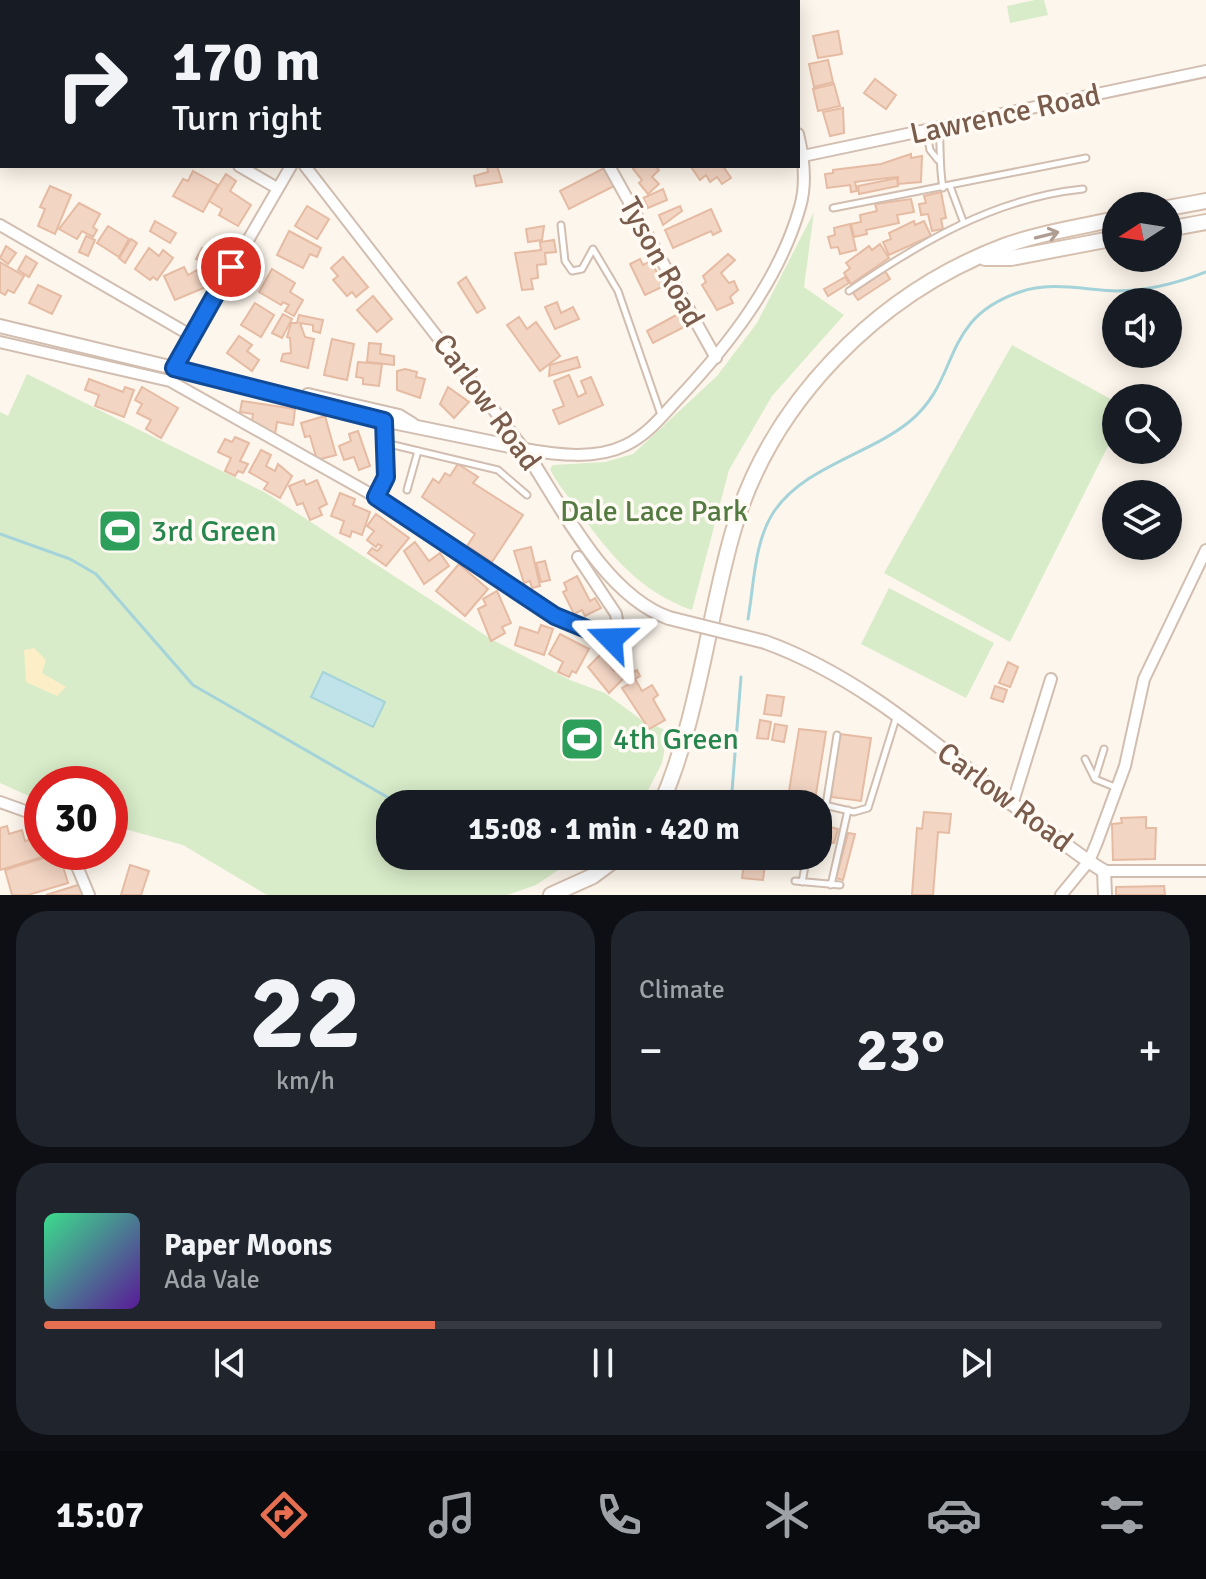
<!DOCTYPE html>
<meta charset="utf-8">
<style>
body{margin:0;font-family:Signika,sans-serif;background:#20242c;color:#f1f3f6;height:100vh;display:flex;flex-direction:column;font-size:30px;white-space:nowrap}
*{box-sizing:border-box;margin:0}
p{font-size:26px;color:#9ea1a6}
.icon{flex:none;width:44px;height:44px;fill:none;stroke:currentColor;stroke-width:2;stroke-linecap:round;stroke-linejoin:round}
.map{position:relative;height:895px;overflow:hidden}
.panel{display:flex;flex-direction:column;gap:16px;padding:16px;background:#0d0f14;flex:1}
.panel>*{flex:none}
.hud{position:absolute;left:0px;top:0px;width:800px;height:168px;box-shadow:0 4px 20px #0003;background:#171b24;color:#f1f3f6;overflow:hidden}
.needle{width:52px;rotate:258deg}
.controls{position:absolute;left:1102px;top:192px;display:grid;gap:16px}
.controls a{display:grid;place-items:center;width:80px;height:80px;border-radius:50%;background:#171b24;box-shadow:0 4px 20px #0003;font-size:40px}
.speed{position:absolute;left:24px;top:766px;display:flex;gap:16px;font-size:40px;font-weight:700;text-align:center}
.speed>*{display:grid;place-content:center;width:104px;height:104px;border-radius:50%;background:#171b24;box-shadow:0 4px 20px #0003;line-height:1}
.speed .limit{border:12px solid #d22;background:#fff;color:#111}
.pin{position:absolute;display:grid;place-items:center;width:68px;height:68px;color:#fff;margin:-34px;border:4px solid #fff;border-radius:50%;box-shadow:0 2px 8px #0007}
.me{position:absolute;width:88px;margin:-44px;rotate:292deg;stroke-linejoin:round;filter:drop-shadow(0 0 6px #0008)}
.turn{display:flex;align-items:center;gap:28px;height:168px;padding:0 40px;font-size:36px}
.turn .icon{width:104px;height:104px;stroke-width:2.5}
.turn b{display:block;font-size:56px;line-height:68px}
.big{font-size:60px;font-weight:700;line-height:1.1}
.panel .widget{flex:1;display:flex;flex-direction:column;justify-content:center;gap:12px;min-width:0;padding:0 28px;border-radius:32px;background:#20242c}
.panel .dial{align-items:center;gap:0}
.dial b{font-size:104px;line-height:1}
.song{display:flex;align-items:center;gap:24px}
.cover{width:96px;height:96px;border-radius:12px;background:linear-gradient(135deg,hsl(150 70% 55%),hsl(270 70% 35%))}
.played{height:8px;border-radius:4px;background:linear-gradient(90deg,#e76f51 35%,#363941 35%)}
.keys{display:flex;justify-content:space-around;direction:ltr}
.heat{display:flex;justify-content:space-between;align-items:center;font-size:44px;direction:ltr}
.panel .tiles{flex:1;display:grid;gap:16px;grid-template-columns:1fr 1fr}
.widget:last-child{grid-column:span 2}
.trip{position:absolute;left:376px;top:790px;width:456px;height:80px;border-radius:32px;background:#171b24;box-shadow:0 4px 20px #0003;font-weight:700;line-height:80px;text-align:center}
.tab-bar{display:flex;height:128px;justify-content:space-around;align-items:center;background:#090b0e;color:#9ea1a6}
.tab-bar .icon{width:56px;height:56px}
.tab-bar .on{color:#e76f51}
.tab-bar b{font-size:36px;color:#f1f3f6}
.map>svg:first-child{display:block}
</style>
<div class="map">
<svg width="1206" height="895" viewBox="0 0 1206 895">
<rect width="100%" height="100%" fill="#fdf6ec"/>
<g fill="#d8ecc9">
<path d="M1035,0H1044L1048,15L1010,23L1007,6Z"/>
<path d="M814,212L804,287L844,315L772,396L729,470L692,610C640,592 609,554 578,510C569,497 557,484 550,469L553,465L605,462L633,454L717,376L757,323Z"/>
<path d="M1012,345L1116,402V430L1010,642L884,573Z"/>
<path d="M27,374L266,493L491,639L570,680L605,693L643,721L668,731L662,763L641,804H390V856H579L536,885L507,895H267L183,845L110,825V784H42V802L0,783V412L8,416Z"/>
<path d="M889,588L994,643L966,698L861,644Z"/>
</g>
<path fill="#fcefc7" d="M34,648L46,660L42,673L66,687L57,696L26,682L24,650Z"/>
<path fill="#bfe3e8" stroke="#a5d3da" stroke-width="2" d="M323,672L385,702L373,727L311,697Z"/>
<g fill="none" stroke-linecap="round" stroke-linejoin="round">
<g stroke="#a5d3da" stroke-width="3">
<path d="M0,534L70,559L96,574L193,685L394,801L406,804"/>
<path d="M748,619C754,585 754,543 773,513C803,467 868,455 909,422C962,379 939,319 1020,292C1049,281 1086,290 1117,291C1147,291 1178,283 1206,272"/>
<path d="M731,804L741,677"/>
</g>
</g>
<g fill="#f3d5c3" stroke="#e6bba3" stroke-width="2">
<path d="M838,31L842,54L818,58L813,36Z"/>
<path d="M828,60L833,82L814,87L809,64Z"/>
<path d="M875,79L896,95L886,109L864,93Z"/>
<path d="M834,84L840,106L818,111L813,89Z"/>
<path d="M843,108L844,133L830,136L823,112Z"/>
<path d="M911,154V158L922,156L921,182L898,184V177L887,178L855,182L857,191L851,192L850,185L827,188L825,174L833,173V170L881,164Z"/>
<path d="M487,166H497L502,182L476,186L474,176L488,172Z"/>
<path d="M637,166H655L659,170L652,177L659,184L648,194L639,183L642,180L633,169Z"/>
<path d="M723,166L731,178L722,184L717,177L710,182L706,175L700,180L691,167Z"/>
<path d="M606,167L616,185L569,209L560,191Z"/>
<path d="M193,171L218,185L203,212L173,196L183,179L188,181Z"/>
<path d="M226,174L236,181L230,191L251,205L238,226L219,215L222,209L209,201Z"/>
<path d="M897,178L898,186L859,194L858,186Z"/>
<path d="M50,186L71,195L55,234L38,226L45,209L40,207Z"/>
<path d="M663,189L667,200L648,208L643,198Z"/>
<path d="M941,192L946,218L941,219L943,229L932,231L928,214L921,215L919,204L926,203L924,196Z"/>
<path d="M911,199L914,212L897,215L899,223L866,230L867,234L854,237L851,224L861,222L860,215L877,211L875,204Z"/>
<path d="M79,203L100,214L93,227L97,230L93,237L82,231L77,239L59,229Z"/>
<path d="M307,206L329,219L317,239L295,226Z"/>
<path d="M680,206L682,211L663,225L659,215Z"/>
<path d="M711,209L721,231L713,235L711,231L673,248L665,230Z"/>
<path d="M155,221L176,233L170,243L150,231Z"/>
<path d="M914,221L915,225L924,221L931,236L889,255L883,242L891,239L889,233Z"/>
<path d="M850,224L856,250L840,254L838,247L831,248L828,237L835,235L834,228Z"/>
<path d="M108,226L129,239L119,257L97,243Z"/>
<path d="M544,226L542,240L528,242L526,229Z"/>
<path d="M289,231L321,248L317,257L310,254L303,268L277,255Z"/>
<path d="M86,236L95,240L88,256L79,252Z"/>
<path d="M131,239L137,243L125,263L119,258Z"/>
<path d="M554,240L556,252L545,253L546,264L537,265L538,278L531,279L533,289L522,290L515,253L541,250L540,242Z"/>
<path d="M880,244L889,258L851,284L844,273L850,268L846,263L869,246L872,250Z"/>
<path d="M6,246L16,253L8,264L0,258Z"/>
<path d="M149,248L159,256L163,250L173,258L157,280L153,277L150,280L135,269Z"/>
<path d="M202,248L222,258L217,269L196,259Z"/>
<path d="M728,254L735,260L721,273L729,283L734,281L738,290L730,297L733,303L717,310L702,285L706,282L703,276Z"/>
<path d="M26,256L37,263L29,277L18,270Z"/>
<path d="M343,257L368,287L356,297L352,292L347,296L333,280L338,276L331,268Z"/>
<path d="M640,259L643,265L651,261L664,286L645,295L630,264Z"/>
<path d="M0,262L24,276L14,293L8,290L5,295L0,292Z"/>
<path d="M184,267L188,275L197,270L206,287L175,300L164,276Z"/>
<path d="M272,269L295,283L290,292L303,300L294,316L285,311L289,305L283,302L281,305L259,292Z"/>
<path d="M885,271L890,279L858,300L853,293Z"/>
<path d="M466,277L485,308L477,313L458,283Z"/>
<path d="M845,277L849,283L828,296L824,289Z"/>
<path d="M38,285L61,296L52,314L29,303Z"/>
<path d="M373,296L392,319L377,332L357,310Z"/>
<path d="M557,302L561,313L573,307L579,319L555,329L545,307Z"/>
<path d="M255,303L274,315L261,337L241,325Z"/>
<path d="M680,313L686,326L653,343L647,331Z"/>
<path d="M283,314L292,319L282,338L272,333Z"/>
<path d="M299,315L323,320L320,333L313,331V325L300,323L305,337L314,339L308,368L281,361L283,354L291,353L290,338L287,337L291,323H297Z"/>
<path d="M519,317L527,329L536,322L560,356L540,371L507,325Z"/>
<path d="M239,336L252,345L247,351L259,360L252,371L227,353Z"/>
<path d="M332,339L354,344L347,380L324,375Z"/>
<path d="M369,343L381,344L380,354L394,356V365L367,362Z"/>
<path d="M577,357L580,367L549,376L550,365Z"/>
<path d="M358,362L382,364L379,386L363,384V378L356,377Z"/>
<path d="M405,369L417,372L416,377L425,379L420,398L397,390V371Z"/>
<path d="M569,375L578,397L586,393L581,381L591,377L603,405L559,424L553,410L564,406L554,381Z"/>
<path d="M89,379L123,392L125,387L134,390L124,417L95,406L99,395L85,390Z"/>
<path d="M142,387L178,408L161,438L146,429L151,420L137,413L142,404L135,400Z"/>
<path d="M448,387L469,402L454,418L440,404Z"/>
<path d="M242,401L295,409L293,425L277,422L275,435L251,427L253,414L240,412Z"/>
<path d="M325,416L336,455L317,460L310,436L305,437L301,423Z"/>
<path d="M358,431L370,466L359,470L354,457L344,460L339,446L351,441L349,434Z"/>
<path d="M235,437L249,443L240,461L248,464L243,473L238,471L235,476L225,471L231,458L218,452L225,439L232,442Z"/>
<path d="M261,450L271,455L266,466L275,471L278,464L292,476L280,498L264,489L268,483L249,472Z"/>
<path d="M458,464L478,477L473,483L523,515L492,562L467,546L475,534L422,497L433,479L439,483L445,473L450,476Z"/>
<path d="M304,480L306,485L317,480L327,504L319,508L322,515L310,520L303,503L297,505L289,486Z"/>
<path d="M340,493L355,499L353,505L370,512L362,535L352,531L350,537L340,533L344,521L331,516Z"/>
<path d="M376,514L409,538L386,566L368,553L372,548L377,551L382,546L378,544L376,547L367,540L374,531L367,526Z"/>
<path d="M415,542L429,561L440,553L449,566L424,584L404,551Z"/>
<path d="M531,547L540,586L532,588L530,581L524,583L514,551Z"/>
<path d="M545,561L550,580L541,582L536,563Z"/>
<path d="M459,564L488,589L465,616L436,591Z"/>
<path d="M577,576L590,601L595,598L601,608L585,616L582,610L574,614L563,592L567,590L564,583Z"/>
<path d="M497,591L511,623L502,627L505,633L491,641L478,609L486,605L483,599Z"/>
<path d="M541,625L553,629L544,655L515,645L520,627L538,633Z"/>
<path d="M560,634L589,649L576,673L572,671L569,677L558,672L563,662L549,654Z"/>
<path d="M601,654L614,671L622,662L631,671L609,693L588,667Z"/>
<path d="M1008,662L1018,667L1010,687L999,683Z"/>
<path d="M637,670L640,676L635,679L642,691L652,685L658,695L653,699L665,720L649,729L622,688L629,684L625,677Z"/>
<path d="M995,686L1007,690L1003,702L991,698Z"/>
<path d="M767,695L784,697L781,716L764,714Z"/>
<path d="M760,720L771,722L768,739L757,738Z"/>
<path d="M775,724L787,726L784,742L772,740Z"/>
<path d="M799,729L826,732L816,794L789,791Z"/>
<path d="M840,734L871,738L861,801L831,797Z"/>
<path d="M924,812L951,814L949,833L938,832L933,895H912L917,828L922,829Z"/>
<path d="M1146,817V828H1156L1155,859L1113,860L1112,824L1122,823L1121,818Z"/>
<path d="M822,825L838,829L834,843L818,839Z"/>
<path d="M7,826L9,834L22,830L25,841L36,838L42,857L0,870V828Z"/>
<path d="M848,833L855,834L843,880L836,878Z"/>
<path d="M59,853L68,883L28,895H12L5,870Z"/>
<path d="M745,856H766L763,880L742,878Z"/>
<path d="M130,865L149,871L141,895H121Z"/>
<path d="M81,884L85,895H46Z"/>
<path d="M1164,886L1165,895H1116V887Z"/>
</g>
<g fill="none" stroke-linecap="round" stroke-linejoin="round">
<g stroke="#d1beb0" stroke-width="9">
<g id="service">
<path d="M939,128C941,149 939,166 943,188"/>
<path d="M926,130L930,150L938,160"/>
<path d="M950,186L963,221"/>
<path d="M833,208L1086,158"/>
<path d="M561,225L565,261L572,271L582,269L593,249L618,291L661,415"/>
<path d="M849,291C921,242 995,198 1083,189"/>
<path d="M385,443L498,470L527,495"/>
<path d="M407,490L418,451"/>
<path d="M1085,759L1095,779L1117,788"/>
<path d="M1095,778L1104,749"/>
<path d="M792,804L799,799L854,812L868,808L897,715"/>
<path d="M826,805L837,735"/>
<path d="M795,881L840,885"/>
<path d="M802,882L807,856"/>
<path d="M831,885L848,810"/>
</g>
</g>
<g stroke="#d1beb0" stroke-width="14">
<g id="minor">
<path d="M265,0V2"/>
<path d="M522,0L523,2"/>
<path d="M765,0V2"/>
<path d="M0,28L2,29"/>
<path d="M803,156L1206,71"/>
<path d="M239,166L277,188"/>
<path d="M305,166L524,449C557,455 596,460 626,445C647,435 661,417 676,401C728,346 779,281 800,207C807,183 804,158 798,134"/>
<path d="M609,166L716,358"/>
<path d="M0,225L192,336"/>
<path d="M0,342L170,381L376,497L555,616L611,639L620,638L616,614L578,557"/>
<path d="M174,368L291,166"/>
<path d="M376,497L386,477V413"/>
<path d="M0,802L42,817"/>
<path d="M1012,805L1051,679"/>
<path d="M71,852L89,895"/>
<path d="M1104,871H1206"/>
<path d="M1061,895L1089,861L1097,842L1125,766L1144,679L1206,550"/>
</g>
</g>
<g stroke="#d1beb0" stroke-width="16">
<g id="tertiary">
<path d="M0,326L269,391L334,410L524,449C561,505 604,595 669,618"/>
<path d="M308,395L399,416L412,424"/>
<path d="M765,642C873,681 953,762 1044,828C1064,843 1083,859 1104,871L1105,895"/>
</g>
</g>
<g stroke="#d6c0b0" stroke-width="18">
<g id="secondary">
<path d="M1168,208L1206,201"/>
<path d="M1168,229L1206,222"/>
<path d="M985,258H1011L1116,238"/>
<path d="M661,804C698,719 707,624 732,535C769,403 877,294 1004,246C1040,233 1079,227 1116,219"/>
<path d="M551,895L593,876L620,856"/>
</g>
</g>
<use href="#service" stroke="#fff" stroke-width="5"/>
<use href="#minor" stroke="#fff" stroke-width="10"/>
<use href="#tertiary" stroke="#fff" stroke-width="12"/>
<use href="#secondary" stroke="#fff" stroke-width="14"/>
<g stroke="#d1beb0" stroke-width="16" stroke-linecap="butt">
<path id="tertiary-bridge" d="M669,618L765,642"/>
</g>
<use href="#tertiary-bridge" stroke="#fff" stroke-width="12"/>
</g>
<defs><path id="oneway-shaft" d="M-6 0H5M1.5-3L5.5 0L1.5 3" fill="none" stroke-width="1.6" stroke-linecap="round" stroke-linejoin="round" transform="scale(2)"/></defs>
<use stroke="#af9d94" href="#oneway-shaft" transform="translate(1047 235) rotate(-14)"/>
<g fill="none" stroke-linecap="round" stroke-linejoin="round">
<g stroke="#114b97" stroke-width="20">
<path id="route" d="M231,267L174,368L384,421L386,477L376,497L555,616L611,639"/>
</g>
<use href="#route" stroke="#1a73e8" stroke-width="14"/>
</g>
<defs>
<g id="stadium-square" transform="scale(2.3)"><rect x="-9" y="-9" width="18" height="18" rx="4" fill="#2e9e5b" stroke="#fffaf3"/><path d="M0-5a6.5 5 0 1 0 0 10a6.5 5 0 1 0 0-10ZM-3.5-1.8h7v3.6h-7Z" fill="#fff"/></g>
</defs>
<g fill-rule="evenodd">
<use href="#stadium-square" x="120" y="531"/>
<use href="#stadium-square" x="582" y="739"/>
</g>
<g text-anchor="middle" stroke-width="7" stroke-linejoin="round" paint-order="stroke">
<g font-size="30" fill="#7a5c4d" stroke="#fffaf3">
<text transform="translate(1005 114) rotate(-12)" y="10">Lawrence Road</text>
<text transform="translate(662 262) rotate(61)" y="10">Tyson Road</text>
<text transform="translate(487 402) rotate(54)" y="10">Carlow Road</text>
<text transform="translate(1005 797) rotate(37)" y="10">Carlow Road</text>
</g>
<g font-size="30" fill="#537a41" stroke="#fffaf3">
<text x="654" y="521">Dale Lace Park</text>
</g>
<g font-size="30" fill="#27864d" stroke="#fffaf3" text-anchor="start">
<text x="151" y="541">3rd Green</text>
<text x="613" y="749">4th Green</text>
</g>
</g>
</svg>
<div class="controls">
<a><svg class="needle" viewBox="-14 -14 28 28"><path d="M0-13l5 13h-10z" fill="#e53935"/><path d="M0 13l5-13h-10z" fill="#9ea1a6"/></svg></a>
<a><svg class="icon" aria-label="sound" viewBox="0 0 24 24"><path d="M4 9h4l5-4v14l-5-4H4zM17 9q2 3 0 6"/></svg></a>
<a><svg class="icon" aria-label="search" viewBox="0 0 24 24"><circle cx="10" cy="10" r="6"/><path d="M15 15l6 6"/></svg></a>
<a><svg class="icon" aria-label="layers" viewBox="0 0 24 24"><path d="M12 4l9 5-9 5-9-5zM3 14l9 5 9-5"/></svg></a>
</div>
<div class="speed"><div class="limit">30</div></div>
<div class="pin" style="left:231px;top:267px;background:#d93025"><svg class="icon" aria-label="arrive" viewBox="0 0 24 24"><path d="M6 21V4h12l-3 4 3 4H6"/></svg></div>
<svg class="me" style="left:611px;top:639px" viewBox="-20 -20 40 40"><path d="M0-17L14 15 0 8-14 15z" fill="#1a73e8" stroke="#fff" stroke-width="4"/></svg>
<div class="trip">15:08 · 1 min · 420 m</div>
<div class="hud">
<div class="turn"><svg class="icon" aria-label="right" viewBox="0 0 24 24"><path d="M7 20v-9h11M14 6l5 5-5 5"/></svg><div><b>170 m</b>Turn right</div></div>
</div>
</div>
<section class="panel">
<div class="tiles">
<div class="widget dial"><b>22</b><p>km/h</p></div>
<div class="widget"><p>Climate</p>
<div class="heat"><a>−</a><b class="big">23°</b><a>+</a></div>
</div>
<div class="widget">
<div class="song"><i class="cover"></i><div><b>Paper Moons</b><p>Ada Vale</p></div></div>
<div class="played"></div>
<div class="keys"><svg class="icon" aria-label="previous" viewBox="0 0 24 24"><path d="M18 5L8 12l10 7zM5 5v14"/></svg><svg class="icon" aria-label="pause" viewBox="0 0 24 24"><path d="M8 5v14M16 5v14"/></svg><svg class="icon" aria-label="next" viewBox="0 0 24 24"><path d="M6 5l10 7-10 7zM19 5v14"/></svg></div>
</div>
</div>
</section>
<nav class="tab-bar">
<b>15:07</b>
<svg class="icon on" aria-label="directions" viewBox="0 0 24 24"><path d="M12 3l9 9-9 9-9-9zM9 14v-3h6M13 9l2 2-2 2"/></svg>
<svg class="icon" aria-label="music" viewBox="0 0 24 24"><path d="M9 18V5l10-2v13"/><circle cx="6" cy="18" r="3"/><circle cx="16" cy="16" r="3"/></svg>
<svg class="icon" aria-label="phone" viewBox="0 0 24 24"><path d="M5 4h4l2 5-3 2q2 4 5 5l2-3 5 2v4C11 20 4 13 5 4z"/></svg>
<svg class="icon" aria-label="climate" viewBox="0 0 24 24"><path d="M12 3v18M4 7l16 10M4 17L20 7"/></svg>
<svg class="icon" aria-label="car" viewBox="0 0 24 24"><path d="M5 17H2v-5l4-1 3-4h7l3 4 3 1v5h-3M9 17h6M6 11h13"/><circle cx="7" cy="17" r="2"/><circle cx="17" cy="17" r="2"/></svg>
<svg class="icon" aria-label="filters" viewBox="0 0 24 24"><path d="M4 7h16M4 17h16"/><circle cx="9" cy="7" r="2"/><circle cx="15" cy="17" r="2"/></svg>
</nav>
